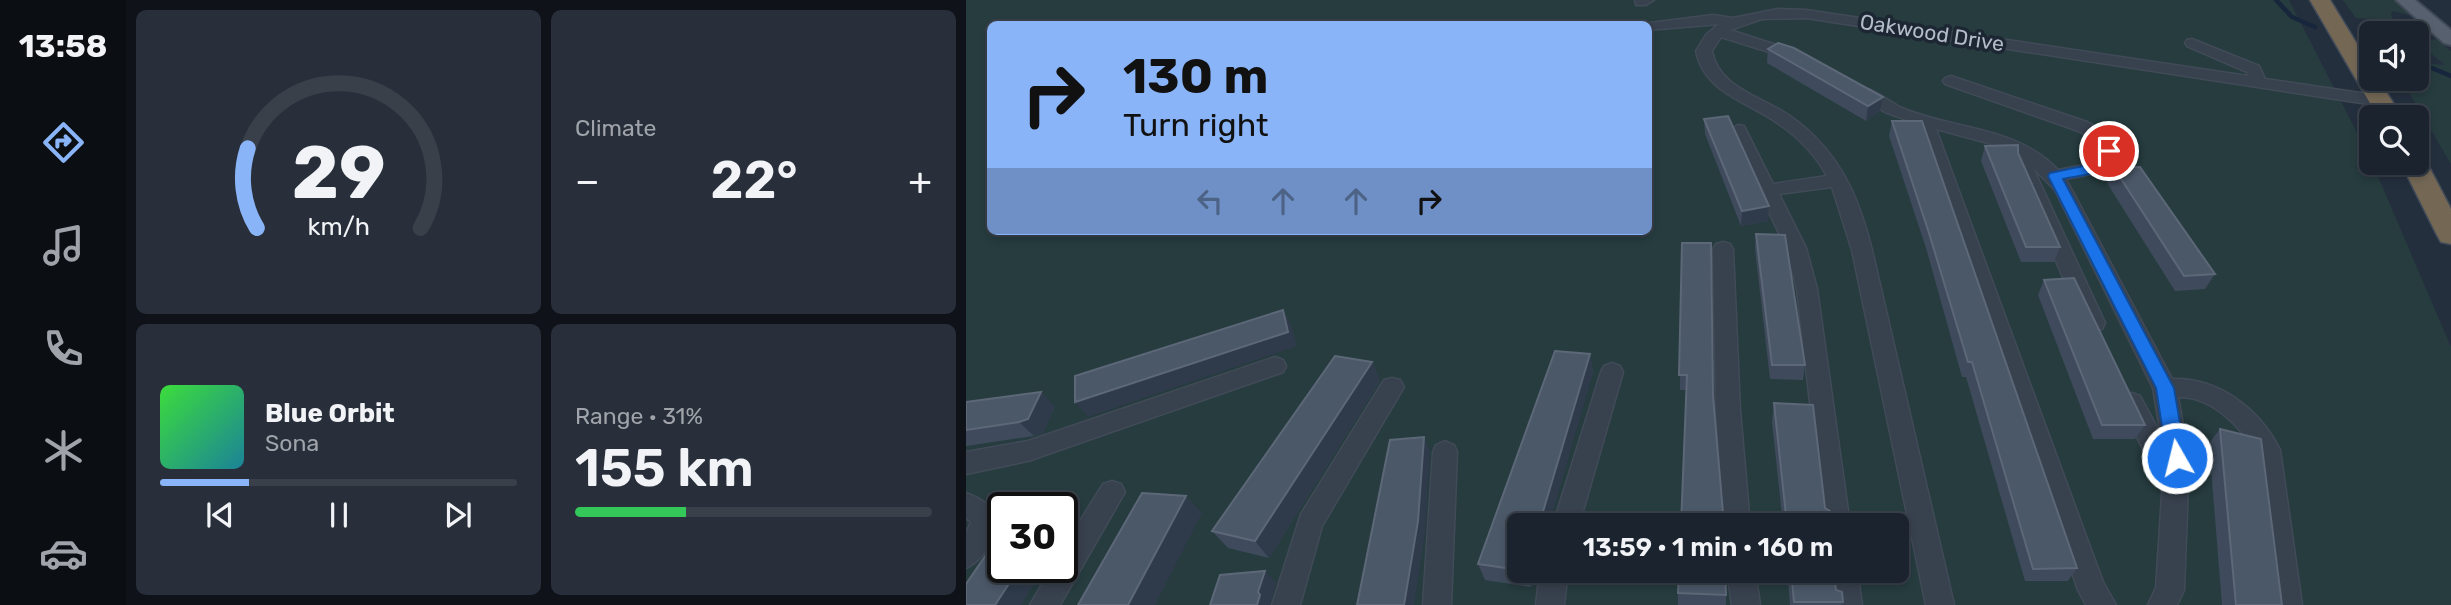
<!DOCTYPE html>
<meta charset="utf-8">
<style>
body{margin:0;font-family:Rubik,sans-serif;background:#282f3a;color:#f1f3f6;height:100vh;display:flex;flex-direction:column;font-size:26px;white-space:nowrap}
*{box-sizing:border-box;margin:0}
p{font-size:23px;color:#a0a4aa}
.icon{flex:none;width:38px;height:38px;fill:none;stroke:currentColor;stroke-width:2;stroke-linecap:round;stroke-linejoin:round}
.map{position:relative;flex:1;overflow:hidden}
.side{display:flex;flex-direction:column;gap:10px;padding:10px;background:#0f1319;width:840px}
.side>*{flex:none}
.hud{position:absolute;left:21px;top:21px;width:665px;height:214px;border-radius:10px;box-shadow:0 4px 10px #0003,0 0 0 2px #39404a;background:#8ab4f8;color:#111;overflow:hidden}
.buttons{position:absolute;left:1393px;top:21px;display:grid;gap:14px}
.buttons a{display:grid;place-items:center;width:70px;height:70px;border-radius:10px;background:#1b232e;box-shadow:0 4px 10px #0003,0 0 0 2px #39404a;font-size:35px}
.speed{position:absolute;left:21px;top:492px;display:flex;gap:14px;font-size:35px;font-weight:700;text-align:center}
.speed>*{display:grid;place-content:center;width:91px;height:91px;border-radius:50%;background:#1b232e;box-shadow:0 4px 10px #0003,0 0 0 2px #39404a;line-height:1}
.speed .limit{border:4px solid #111;border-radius:10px;background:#fff;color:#111}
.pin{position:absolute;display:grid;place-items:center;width:60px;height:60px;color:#fff;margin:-30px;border:4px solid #fff;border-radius:50%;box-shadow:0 2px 7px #0007}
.me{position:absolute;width:77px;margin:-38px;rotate:352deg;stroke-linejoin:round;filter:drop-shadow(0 0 5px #0008)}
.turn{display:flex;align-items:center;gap:24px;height:147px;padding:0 21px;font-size:32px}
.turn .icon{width:91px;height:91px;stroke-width:2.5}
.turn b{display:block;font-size:49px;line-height:60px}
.lanes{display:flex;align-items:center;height:66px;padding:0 21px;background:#0003;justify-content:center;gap:35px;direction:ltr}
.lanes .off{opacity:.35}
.big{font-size:52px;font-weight:600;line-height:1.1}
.side .tile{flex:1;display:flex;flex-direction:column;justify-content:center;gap:10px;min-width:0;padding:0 24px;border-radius:10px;background:#282f3a}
.side .dial{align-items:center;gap:0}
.dial svg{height:182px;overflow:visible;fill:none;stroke:#39404a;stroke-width:7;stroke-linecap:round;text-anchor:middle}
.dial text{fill:#f1f3f6;stroke:none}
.song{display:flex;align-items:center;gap:21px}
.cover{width:84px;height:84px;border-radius:10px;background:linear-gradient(135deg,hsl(120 70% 55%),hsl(190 70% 35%))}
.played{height:7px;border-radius:4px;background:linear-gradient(90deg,#8ab4f8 25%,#39404a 25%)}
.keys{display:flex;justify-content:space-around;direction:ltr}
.heat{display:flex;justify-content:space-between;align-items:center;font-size:38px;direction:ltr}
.charge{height:10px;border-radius:5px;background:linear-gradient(90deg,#34c759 31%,#39404a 0)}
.side .tiles{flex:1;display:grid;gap:10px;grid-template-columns:repeat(2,1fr)}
.trip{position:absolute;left:541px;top:513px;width:402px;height:70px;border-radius:10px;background:#1b232e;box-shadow:0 4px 10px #0003,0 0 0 2px #39404a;font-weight:600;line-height:70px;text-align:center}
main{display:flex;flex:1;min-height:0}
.tabs{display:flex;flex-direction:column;width:126px;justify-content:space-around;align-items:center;background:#0b0e12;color:#a0a4aa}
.tabs .icon{width:49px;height:49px}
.tabs .on{color:#8ab4f8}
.tabs b{font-size:32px;color:#f1f3f6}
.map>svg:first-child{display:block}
</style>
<main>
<nav class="tabs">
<b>13:58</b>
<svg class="icon on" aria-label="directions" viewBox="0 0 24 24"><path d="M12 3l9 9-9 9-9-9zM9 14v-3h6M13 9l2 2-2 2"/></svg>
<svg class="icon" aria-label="music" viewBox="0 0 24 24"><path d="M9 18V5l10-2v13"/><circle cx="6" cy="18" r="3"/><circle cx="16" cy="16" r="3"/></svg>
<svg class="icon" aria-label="phone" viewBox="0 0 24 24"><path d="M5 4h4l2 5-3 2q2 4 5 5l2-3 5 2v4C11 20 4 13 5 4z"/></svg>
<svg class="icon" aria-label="climate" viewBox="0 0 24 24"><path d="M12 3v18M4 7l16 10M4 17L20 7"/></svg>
<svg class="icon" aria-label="car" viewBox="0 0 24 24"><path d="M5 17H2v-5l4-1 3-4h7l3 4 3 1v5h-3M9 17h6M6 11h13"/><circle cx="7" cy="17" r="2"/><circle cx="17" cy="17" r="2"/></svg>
</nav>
<section class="side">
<div class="tiles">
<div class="tile dial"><svg viewBox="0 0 100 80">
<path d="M14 69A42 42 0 1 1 86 69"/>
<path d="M14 69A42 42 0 0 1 10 34" stroke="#8ab4f8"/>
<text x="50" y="56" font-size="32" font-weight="700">29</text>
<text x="50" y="72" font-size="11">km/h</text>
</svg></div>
<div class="tile"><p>Climate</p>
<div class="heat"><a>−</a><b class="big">22°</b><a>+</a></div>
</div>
<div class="tile">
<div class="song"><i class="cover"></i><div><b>Blue Orbit</b><p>Sona</p></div></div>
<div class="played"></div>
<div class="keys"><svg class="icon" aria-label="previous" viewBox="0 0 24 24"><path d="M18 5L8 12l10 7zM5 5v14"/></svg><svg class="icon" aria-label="pause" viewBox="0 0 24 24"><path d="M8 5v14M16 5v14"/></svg><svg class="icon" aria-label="next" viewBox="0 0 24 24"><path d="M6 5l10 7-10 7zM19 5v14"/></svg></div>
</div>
<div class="tile"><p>Range · 31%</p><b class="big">155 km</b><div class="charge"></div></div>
</div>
</section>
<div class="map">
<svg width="1485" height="605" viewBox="0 0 1485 605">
<rect width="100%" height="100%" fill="#242f3e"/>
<g fill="#263c3f" fill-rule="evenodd">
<path d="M0,0H1323L1405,160L1485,347V605H0ZM24,24H682V231H24ZM37,508H96V567H37ZM553,525H931V570H553Z"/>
<path d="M1377,0H1433L1448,16L1427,11L1425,13L1427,20L1390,18Z"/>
<path d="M1470,39L1485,51V164L1435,79H1451V63L1479,65L1452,43Z"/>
</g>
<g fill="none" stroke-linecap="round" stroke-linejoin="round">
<g stroke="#17263c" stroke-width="4.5">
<path d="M1310,0L1326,17L1349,27"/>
<path d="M1401,54H1405"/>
<path d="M1451,62L1485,76"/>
</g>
<g stroke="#414a57" stroke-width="3">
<g id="minor">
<path d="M669,0H688L680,5H670Z"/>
<path d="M812,9L840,10L1282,76L1281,72L1221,46L1219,43L1221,40L1226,39L1293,66L1299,79L1415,96L1423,101L1415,106L840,18L796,19L764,30L835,53L838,56L835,59H825L755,37L746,51C752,85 789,95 816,111C828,118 839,127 849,137C881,169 895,207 906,250L988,605H960L886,250L866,187L813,194L840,248L851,289L884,525H858L831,289L820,248L764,130L772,125L778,126L807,184L861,176C850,156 832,137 813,124C783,102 738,93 730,51L740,35L753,24L682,30V24H676L747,15L767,18Z"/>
<path d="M985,76L1121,122C1137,129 1150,140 1152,158L1141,171L1100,179L1206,379C1252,377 1294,409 1314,450L1336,605H1308L1289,448C1270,424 1245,396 1212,397L1223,459L1218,590L1211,605H1182L1190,588L1198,464L1177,449L1154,403L1158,396L1166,393L1174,396L1195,435L1187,388L1089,190L1067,168L1139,323L1136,329L1128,331L1120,329L1117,323L1049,167L1056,159L1022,143L970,129L1137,582L1150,605H1120L1112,590L952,124L919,112L884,90L886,87C902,83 921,101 936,108C987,130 1051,126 1092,170L1129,163L1134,157L1131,144L1115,132L979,84L977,81L979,78Z"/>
<path d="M757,242L764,244L767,249L774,410L784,525H758L750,410L747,249L750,244Z"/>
<path d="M309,357L317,360L320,366L317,372L62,461L0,474V452L62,441Z"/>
<path d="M646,363L654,366L657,372L613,525H587L635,372L638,366Z"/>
<path d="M426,378L434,380L438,387L356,526L334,605H306L335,514L418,380Z"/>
<path d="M479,441L488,445L491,452L485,605H457L467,452L470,445Z"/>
<path d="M146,481L155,484L159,492L94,605H64L86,567H96V550L137,484Z"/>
<path d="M0,493C16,499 24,504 31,521C30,539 16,561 0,568V533L5,522L0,518Z"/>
<path d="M574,570H602L598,605H570Z"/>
<path d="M761,570H789L794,605H766Z"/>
<path d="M863,570H891L896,605H868Z"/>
</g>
</g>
<g stroke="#414a57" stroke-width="4">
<path id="major" d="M1430,0H1449L1485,30V45L1478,43Z"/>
</g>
<g stroke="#434c59" stroke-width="3">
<g id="highway">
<path d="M1344,0H1364L1405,67V79H1412L1436,117H1412Z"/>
<path d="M1451,156L1457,158L1461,163L1485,209V244L1475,242L1471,235L1435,163H1451Z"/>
</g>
</g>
<use href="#minor" fill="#38414e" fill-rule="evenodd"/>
<use href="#major" fill="#56606e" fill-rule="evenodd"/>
<use href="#highway" fill="#746855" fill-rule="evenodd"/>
</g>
<g fill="#3f4b5c">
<path d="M802,49L914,111L900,121L801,63Z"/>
<path d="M738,119L803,206L802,221L775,226L739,134Z"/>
<path d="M926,121L1111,568L1102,581H1059L1000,377H996L960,248L923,136Z"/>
<path d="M1019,146L1052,153L1094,247L1088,262H1055L1015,161Z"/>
<path d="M1148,168L1249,274L1239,289L1209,291L1141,183Z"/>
<path d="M790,234L839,365L837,380L804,379L789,249Z"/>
<path d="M716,243L747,396L720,390H714Z"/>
<path d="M1078,280L1179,425L1169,439H1127L1072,295Z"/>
<path d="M624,354L627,373L553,570H570L565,587L519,580L512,564Z"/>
<path d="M406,362L414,381L303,558L262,548L246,531Z"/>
<path d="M0,402L89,406L77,433L68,436L0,446Z"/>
<path d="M808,403L866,525H817L806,422Z"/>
<path d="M1254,429L1316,605H1256L1243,443Z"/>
<path d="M821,570H867L870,590L877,602L876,605H824Z"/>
<path d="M712,593L760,595V605H712Z"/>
</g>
<g fill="#2f3b4b">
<path d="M917,97L914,111L900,121L902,106Z"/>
<path d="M803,206L802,221L775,226L776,211Z"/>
<path d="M317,310L325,324L331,346L122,417L109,402Z"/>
<path d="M624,354L627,373L583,525H573Z"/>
<path d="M406,362L414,381L303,558L289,541Z"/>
<path d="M75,392L89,406L77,433L68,436L53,422Z"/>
<path d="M458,437L464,451L459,534L448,605H438Z"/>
<path d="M100,495L115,508L96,539V508H92Z"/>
<path d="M220,496L236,513L189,605H162Z"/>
<path d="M54,567H79L55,605H29Z"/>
<path d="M560,570H570L565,587L560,572Z"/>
<path d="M299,571L310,583L304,605H291L292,592Z"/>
</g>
<g fill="#4b5868" stroke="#5c6777" stroke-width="2">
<path d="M812,43L828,48L917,97L902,106L802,49Z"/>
<path d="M762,116L803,206L776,211L738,119Z"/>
<path d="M926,121H956L1111,568L1067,569L1006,362H1002L963,233Z"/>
<path d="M1052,145V153L1094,247H1060L1019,146Z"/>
<path d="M1174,167L1249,274L1218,276L1148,168Z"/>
<path d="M790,234L819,235L839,365H806Z"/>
<path d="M716,243H745L747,396L758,525H715L721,375H713Z"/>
<path d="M1108,278L1179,425H1136L1078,280Z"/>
<path d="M317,310L322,332L109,402V376Z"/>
<path d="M589,351L624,354L573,525H553V570L512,564Z"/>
<path d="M369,356L406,362L289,541L246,531Z"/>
<path d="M75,392L62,419L53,422L0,430V402Z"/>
<path d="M808,403L847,405L859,508L864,511L866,525H821Z"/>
<path d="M1254,429L1295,439L1316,605H1270Z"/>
<path d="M458,437L452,521L438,605H391L424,440Z"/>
<path d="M176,493L220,496L162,605H112Z"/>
<path d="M61,494L100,495L92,508H52Z"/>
<path d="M37,530V567H54L29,605H0V584Z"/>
<path d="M713,570H759L760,595L712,593Z"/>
<path d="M825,570H867L870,590L876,592L877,602H828Z"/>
<path d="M299,571L292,592L294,595L291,605H244L254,575Z"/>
</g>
<path fill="#1a73e8" stroke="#114b97" stroke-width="2" d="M1143,147L1149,151C1146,176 1118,174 1097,179L1208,388L1220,458L1217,464L1211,467L1204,464L1201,458L1190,388L1082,176L1084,173L1131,163L1135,160L1138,148Z"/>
<g text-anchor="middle" stroke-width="7" stroke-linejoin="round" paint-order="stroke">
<g font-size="21" fill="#b4bcc9" stroke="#1d2633">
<text transform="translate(966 33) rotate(9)" y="7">Oakwood Drive</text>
</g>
</g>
</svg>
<div class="buttons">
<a><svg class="icon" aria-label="sound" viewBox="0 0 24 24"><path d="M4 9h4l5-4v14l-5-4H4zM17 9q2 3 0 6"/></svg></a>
<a><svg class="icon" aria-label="search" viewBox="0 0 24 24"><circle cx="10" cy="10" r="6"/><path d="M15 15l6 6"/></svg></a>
</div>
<div class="speed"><div class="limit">30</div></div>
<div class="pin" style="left:1143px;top:151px;background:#d93025"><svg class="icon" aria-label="arrive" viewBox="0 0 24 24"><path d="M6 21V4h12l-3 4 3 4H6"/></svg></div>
<svg class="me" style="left:1211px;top:458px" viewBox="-20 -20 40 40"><circle r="17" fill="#1a73e8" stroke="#fff" stroke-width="3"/><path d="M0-11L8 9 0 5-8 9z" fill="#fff"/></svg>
<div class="trip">13:59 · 1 min · 160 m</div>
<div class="hud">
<div class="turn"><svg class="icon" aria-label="right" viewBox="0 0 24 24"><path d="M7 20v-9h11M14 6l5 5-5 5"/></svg><div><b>130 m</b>Turn right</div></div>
<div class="lanes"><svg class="icon off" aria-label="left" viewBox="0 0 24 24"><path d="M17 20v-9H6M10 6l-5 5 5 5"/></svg><svg class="icon off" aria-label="ahead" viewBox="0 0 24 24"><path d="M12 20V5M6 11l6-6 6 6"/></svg><svg class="icon off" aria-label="ahead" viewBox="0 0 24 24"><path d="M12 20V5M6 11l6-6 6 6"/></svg><svg class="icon" aria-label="right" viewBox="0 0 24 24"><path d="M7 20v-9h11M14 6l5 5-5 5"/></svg></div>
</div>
</div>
</main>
